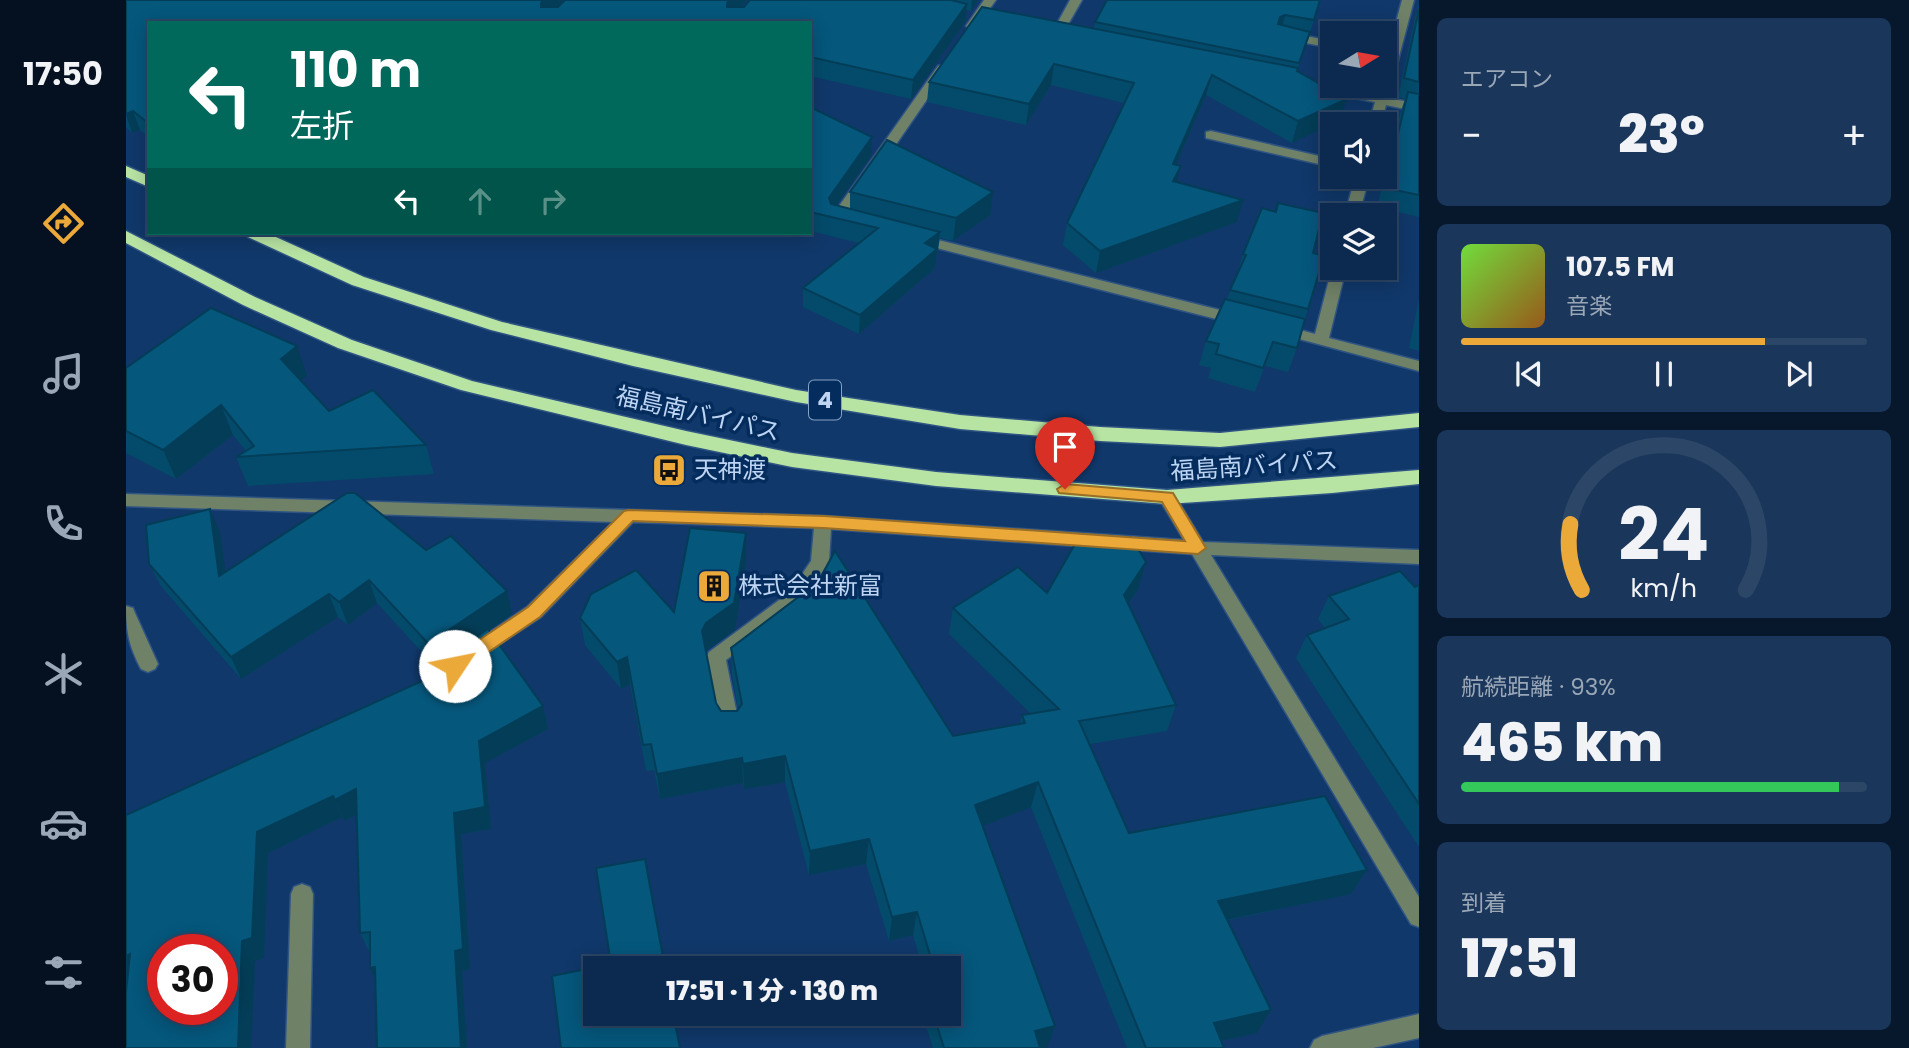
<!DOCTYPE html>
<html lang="ja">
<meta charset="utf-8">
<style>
body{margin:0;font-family:Poppins,"Noto Sans JP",sans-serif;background:#1a365a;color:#f1f3f6;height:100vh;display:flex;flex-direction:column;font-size:26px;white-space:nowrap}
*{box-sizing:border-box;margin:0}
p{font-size:23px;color:#9aa7b7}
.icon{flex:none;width:38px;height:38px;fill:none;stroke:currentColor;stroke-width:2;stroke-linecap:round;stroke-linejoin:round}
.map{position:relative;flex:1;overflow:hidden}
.details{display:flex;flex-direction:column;gap:18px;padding:18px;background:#07172c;width:490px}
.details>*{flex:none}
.top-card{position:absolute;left:21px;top:21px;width:665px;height:214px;border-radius:0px;box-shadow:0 4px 18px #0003,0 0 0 2px #2c4667;background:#00695c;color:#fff;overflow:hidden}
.needle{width:46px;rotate:79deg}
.tools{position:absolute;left:1194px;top:21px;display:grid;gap:14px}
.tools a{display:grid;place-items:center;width:77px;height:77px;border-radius:0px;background:#0c2a50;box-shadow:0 4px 18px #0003,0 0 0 2px #2c4667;font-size:35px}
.speed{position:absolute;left:21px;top:934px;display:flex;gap:14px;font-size:35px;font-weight:700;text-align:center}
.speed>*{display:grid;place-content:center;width:91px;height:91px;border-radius:50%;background:#0c2a50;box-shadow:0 4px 18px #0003,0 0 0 2px #2c4667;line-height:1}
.speed .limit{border:10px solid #d22;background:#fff;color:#111}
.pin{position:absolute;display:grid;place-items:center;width:60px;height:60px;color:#fff;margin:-72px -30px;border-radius:50% 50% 50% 0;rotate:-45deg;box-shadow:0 0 7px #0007}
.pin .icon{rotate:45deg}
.me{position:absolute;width:77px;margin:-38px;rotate:56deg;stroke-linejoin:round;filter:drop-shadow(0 0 5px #0008)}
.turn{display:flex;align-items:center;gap:24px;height:147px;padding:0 28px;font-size:32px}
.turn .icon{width:91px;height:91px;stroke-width:2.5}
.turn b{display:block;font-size:49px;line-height:60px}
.lanes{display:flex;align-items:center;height:66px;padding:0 28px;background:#0003;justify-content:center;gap:35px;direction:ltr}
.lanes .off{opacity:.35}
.big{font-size:52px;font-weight:800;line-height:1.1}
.details .widget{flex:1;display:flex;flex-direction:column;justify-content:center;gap:10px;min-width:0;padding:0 24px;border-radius:10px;background:#1a365a}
.details .dial{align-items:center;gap:0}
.dial svg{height:182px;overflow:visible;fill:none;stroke:#2c4667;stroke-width:7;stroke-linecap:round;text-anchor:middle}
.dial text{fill:#f1f3f6;stroke:none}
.song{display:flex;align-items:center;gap:21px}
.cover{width:84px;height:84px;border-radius:10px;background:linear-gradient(135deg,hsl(100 70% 55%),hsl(30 70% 35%))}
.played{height:7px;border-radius:4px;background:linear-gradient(90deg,#eba93a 75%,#2c4667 75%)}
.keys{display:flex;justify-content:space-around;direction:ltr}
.heat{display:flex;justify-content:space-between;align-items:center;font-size:38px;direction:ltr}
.charge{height:10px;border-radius:5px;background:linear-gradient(90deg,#34c759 93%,#2c4667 0)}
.trip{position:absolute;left:457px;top:956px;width:378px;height:70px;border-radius:0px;background:#0c2a50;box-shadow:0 4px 18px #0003,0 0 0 2px #2c4667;font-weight:800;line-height:70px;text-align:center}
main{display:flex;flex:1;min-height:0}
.tabs{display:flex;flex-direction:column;width:126px;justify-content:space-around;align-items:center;background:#051120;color:#9aa7b7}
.tabs .icon{width:49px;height:49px}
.tabs .on{color:#eba93a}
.tabs b{font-size:32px;color:#f1f3f6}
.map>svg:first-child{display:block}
</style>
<main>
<nav class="tabs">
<b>17:50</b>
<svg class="icon on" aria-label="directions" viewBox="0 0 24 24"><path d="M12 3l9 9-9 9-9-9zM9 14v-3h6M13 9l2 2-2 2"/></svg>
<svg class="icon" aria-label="music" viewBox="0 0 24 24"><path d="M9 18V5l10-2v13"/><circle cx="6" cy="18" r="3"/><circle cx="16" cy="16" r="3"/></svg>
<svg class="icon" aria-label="phone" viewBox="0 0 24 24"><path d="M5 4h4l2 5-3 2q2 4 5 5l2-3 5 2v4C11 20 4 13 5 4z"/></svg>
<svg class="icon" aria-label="climate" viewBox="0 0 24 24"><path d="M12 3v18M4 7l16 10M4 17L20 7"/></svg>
<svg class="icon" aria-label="car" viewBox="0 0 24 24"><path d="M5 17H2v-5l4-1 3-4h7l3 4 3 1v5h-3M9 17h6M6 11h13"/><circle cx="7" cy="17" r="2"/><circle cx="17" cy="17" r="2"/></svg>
<svg class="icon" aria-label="filters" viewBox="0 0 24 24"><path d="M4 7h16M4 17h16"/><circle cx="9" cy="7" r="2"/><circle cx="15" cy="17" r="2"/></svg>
</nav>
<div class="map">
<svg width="1293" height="1048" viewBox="0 0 1293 1048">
<rect width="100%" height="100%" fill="#10386a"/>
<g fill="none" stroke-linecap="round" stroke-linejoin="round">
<g stroke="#2f5483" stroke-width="3">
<g id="minor">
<path d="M858,0H870L850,28H842L840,26Z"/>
<path d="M944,0H956L936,35H928L926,33Z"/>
<path d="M1276,0H1288L1262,98L1293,104V112L1260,105L1255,124H1243L1249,102L1179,88V82L1183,81L1250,95L1253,86H1258V67Z"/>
<path d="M1158,32L1206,41V48L1154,38L1152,36Z"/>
<path d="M816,65L822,69L720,217L726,218V224L706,222V216L812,66Z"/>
<path d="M1085,131L1206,159V167L1080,138V132Z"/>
<path d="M1229,177H1243L1233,215H1219Z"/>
<path d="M792,235L1114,315L1122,320L1114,325L787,242V236Z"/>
<path d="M1206,268H1220L1203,338L1293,361V371L1147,332L1144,329L1147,326L1152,324L1189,334Z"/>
<path d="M1041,491L1047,493L1077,542L1293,550V564L1085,555L1293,897V927L1285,924L1066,554L705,529L703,562L676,602L600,660L614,729L611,735L604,737L597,735L594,729L580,657L583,652L664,592L685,561L688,528L507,522L415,617L349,660L342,657L339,652L342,647L401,607L487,522L0,506V494L697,516L1058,540L1032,497Z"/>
<path d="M0,606L7,608L9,613L32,664L29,669L22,672L15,669C3,646 0,632 0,606Z"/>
<path d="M176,884L184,887L187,894L184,1048H160L165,894L168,887Z"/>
<path d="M1293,1014V1038L1247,1048H1184L1188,1040L1196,1036Z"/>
</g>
</g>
<g stroke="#2f5483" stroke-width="3">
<g id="highway">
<path d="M0,166L23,176V187L0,177Z"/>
<path d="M0,231L129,297L226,340L346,381L560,431L666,453L810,472L1041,490L1293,470V484L1206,493L1041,504L810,486L666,467L560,445L335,390L212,348L117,305L0,243Z"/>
<path d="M120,233H141L238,277L376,322L670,390L834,415L974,427L1094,433L1293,413V427L1094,447L974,441L834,429L670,402L507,366L365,330L226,285L122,237Z"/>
</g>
</g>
<use href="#minor" fill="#6f8167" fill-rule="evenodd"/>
<use href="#highway" fill="#b7e3a3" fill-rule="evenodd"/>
</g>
<g fill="#044b6b">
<path d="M0,0H621L615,7H618L624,0H852L845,11L840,10L839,22L785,99L684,76V23H23V137L14,130L6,133L0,127Z"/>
<path d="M1195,0L1171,71L1214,120L1166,143L1080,95L1050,165L1051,182L1111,222L970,273L937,245L941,223L998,103L925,85L900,125L801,102L803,82L968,28L969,22Z"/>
<path d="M1293,5V217L1251,207L1275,111L1279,99L1272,97L1289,18Z"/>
<path d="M684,107L745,156L710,206L724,209V192L864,215L827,241L814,238L809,268L733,334L677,307V288L733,243L684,231Z"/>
<path d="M1187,253L1182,309L1171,348L1162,372L1139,366L1129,392L1082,378L1085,368L1073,365L1080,341L1101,299L1111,274L1117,254Z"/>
<path d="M1293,299V351L1283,348Z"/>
<path d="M0,368L181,376L175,380L203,411L300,445L308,474L122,486L110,457L120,451L107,435L50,479L0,453Z"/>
<path d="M94,532L99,572L300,550L381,591L386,614L363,630L417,706L422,729L359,763L365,829L335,834L344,969L336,971L341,1048H251L249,979L244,968V953L234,933L231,815L218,821L216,817L142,853L138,958L0,983L315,673L251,603L222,625L212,617L115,679L35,586L23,564Z"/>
<path d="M620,533V560L609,630L581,650L580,652L590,703L595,711H611L612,709L606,675L605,648L827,736L894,723L896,715L905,714L823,634L827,608L921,593L1020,562L1012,589L1002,604L1050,705L1041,731L964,744L1003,833L1241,870L1225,894L1102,920L1131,1033L1095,1041L1098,1048H1001L905,807L856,826L921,1048H807L796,1013H822V968H797L787,935L763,941L740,864L683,875L659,782L618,789L617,783L534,799L528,770L520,771L504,684L495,689L459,645L454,618L548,612Z"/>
<path d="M1293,585V847L1170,658L1181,635L1199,628L1192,619L1203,596L1289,587Z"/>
</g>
<g fill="#043d57">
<path d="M418,0H439L417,23L415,3Z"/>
<path d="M604,0H621L601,21V3Z"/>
<path d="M846,0H852L845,11Z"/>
<path d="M841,4L839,22L785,99L787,80Z"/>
<path d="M1159,15L1156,28L1150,31L1154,17Z"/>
<path d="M928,64L925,85L900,125L903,104Z"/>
<path d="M1086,75L1080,95L1041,186L1047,164Z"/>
<path d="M1221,99L1214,120L1166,143L1172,121Z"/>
<path d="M7,111L14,130L6,133L0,114Z"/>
<path d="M746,137L745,156L702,217L703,198Z"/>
<path d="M1055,166L1049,188L1047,181Z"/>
<path d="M867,192L864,215L827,241L830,218Z"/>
<path d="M1117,200L1111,222L970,273L974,251Z"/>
<path d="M814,232L809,268L733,334L734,315L799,243Z"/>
<path d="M171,346L181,376L165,388L155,359Z"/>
<path d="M95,405L107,435L50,479L37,450Z"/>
<path d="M84,509L94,532L103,598L93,576Z"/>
<path d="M620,533V560L609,630L581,650L577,657L576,631Z"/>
<path d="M1020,562L1012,589L990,622L998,595Z"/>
<path d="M243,580L251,603L222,625L213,602Z"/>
<path d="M381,591L386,614L321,659L310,645L314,636Z"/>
<path d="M203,594L212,617L115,679L105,657Z"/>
<path d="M501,657L504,684L495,689L491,662Z"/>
<path d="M417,706L422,729L359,763L365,829L335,834L344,969L336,971L341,1048H335L329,951L328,813L353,741Z"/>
<path d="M659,756V782L618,789L617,764Z"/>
<path d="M616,758L617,783L534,799L531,774Z"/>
<path d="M912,782L905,807L844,831L849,805Z"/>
<path d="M230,789L239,811L218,821L209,800Z"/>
<path d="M207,796L216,817L142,853L138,958L129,961L125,1048H112L116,941L131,832Z"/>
<path d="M743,839L740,864L683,875L684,851Z"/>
<path d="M1241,870L1225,894L1080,924L1092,901Z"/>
<path d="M791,912L787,935L763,941L766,917Z"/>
<path d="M4,954L19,974L0,983V956Z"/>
<path d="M249,967L253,987L244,968Z"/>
<path d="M1145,1010L1131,1033L1075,1045L1088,1023Z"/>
<path d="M929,1026L921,1048H903L909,1031Z"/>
</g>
<g fill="#05577c" stroke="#043d57" stroke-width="2" fill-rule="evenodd">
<path d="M0,0H418L415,3V7H432L439,0H604L601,3V7H618L624,0H825L841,4L787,80L684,57V23H23V124L7,111L0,114Z"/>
<path d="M981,0H1194L1188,20L1159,15L1154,17L1152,24L1184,32L1173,63L969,22Z"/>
<path d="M856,7L1172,68L1171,71L1221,99L1172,121L1086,75L1047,164L1055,166L1047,181L1117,200L974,251L941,223L1008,83L928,64L903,104L803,82Z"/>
<path d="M1293,9V82L1278,78Z"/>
<path d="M1282,92L1293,94V195L1259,188Z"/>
<path d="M684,107L746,137L703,198L705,204L814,232L799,243L811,249L734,315L677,288L752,228L684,212Z"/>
<path d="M761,140L867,192L830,218L724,192Z"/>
<path d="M1152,203L1197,213L1187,253L1198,256L1182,309L1104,290L1120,255L1117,254L1136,208L1150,212Z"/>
<path d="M1099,299L1179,319L1171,348L1147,342L1137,368L1090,354L1093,344L1080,341Z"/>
<path d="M85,308L171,346L155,359L203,411L247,390L300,445L110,457L128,446L95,405L37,450L0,431V368Z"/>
<path d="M221,493H229L300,550L325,536L381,591L314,636L310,645L314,651L324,654L362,629L417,706L353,741L359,807L328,813L337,949L329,951L335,1048H251L249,967L244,968V932L234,933L230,789L209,800L207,796L131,832L126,938L116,941L112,1048H0V992L4,954L0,956V815L325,668L243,580L213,602L203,594L105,657L23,564L20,525L84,509L93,576ZM37,950H96V1010H37Z"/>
<path d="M564,528L620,533L608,603L580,623L576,631L590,703L595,711H611L616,704L605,648L692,582L709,551L827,736L899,723L896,715L933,709L827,608L892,567L921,593L953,537H1005L1020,562L998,595L1050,705L953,721L1003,833L1199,796L1241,870L1092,901L1145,1010L1088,1023L1098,1048H1020L912,782L849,805L929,1026L909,1031L914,1048H818L807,1013H822V968H808L791,912L766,917L743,839L684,851L659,756L617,764L616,758L531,774L525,744L517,745L501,657L491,662L454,618L465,594L510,570L548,612Z"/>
<path d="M1274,571L1289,587L1293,585V804L1181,635L1223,619L1203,596Z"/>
<path d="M519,859L539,968H469V1013H547L554,1048H435L426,976L485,964L470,868Z"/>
</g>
<path fill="#eba93a" stroke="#996e26" stroke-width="2" d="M939,484L1047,493L1080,548L1072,554L698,528L507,521L414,617L335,671H322L320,666L322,661L402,607L498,511L503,510L698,516L1059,541L1036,502L933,493L931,489Z"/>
<defs>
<g id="bus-square" transform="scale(1.75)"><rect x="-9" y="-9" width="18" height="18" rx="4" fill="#eba93a" stroke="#042d5e"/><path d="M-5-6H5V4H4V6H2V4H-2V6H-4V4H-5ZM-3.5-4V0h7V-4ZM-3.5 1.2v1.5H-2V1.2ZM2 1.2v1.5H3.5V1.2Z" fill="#111"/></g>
<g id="building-square" transform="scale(1.75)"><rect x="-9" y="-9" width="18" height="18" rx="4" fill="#eba93a" stroke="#042d5e"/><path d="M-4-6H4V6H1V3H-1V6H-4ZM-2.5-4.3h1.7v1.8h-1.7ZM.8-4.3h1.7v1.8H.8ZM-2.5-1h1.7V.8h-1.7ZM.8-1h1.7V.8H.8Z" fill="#111"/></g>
</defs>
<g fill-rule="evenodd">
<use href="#bus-square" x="543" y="470"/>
<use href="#building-square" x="588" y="586"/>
</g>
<g text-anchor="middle" stroke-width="7" stroke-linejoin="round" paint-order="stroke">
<rect fill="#042d5e" stroke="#86a2c6" stroke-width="2" x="683" y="380.5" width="32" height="39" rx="5"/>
<g font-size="23" font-weight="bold" fill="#bed4f3">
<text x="699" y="408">4</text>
</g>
<g font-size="24" fill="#bed4f3" stroke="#042d5e">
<text transform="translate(572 414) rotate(13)" y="8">福島南バイパス</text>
<text transform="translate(1128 466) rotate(-4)" y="8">福島南バイパス</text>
</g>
<g font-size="24" fill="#bed4f3" stroke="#042d5e" text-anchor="start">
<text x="568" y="478">天神渡</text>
<text x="612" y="594">株式会社新富</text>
</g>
</g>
</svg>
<div class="tools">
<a><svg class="needle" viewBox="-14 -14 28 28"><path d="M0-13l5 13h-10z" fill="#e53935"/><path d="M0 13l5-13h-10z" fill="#9aa7b7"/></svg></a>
<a><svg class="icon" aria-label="sound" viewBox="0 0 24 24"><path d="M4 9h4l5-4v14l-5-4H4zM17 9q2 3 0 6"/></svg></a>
<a><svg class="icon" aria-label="layers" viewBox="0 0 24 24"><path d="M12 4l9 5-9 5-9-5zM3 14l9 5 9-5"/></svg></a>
</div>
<div class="speed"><div class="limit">30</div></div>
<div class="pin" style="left:939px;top:489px;background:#d93025"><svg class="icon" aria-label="arrive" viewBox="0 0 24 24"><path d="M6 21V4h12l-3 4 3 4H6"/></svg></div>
<svg class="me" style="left:329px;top:666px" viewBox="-20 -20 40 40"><circle r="19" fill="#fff"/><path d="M0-13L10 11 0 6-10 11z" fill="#eba93a"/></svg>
<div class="trip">17:51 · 1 分 · 130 m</div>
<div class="top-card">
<div class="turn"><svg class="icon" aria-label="left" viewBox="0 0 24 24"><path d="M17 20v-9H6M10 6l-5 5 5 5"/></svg><div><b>110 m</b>左折</div></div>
<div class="lanes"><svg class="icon" aria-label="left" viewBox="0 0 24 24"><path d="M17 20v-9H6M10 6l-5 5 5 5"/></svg><svg class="icon off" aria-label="ahead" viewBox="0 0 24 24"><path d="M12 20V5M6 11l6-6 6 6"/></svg><svg class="icon off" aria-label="right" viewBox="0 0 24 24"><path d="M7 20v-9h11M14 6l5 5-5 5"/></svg></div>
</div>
</div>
<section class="details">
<div class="widget"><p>エアコン</p>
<div class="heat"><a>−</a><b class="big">23°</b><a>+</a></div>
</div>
<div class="widget">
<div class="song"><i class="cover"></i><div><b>107.5 FM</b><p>音楽</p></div></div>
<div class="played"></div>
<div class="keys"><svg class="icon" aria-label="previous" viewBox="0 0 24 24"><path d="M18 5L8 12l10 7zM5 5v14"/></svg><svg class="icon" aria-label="pause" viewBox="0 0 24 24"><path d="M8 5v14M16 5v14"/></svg><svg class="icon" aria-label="next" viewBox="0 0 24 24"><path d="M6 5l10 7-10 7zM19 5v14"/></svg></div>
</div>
<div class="widget dial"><svg viewBox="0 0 100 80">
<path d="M14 69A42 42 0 1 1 86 69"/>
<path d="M14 69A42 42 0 0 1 9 40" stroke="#eba93a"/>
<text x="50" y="56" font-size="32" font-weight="700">24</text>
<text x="50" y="72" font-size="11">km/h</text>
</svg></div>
<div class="widget"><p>航続距離 · 93%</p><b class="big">465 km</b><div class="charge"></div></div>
<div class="widget"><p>到着</p><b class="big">17:51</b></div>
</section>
</main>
